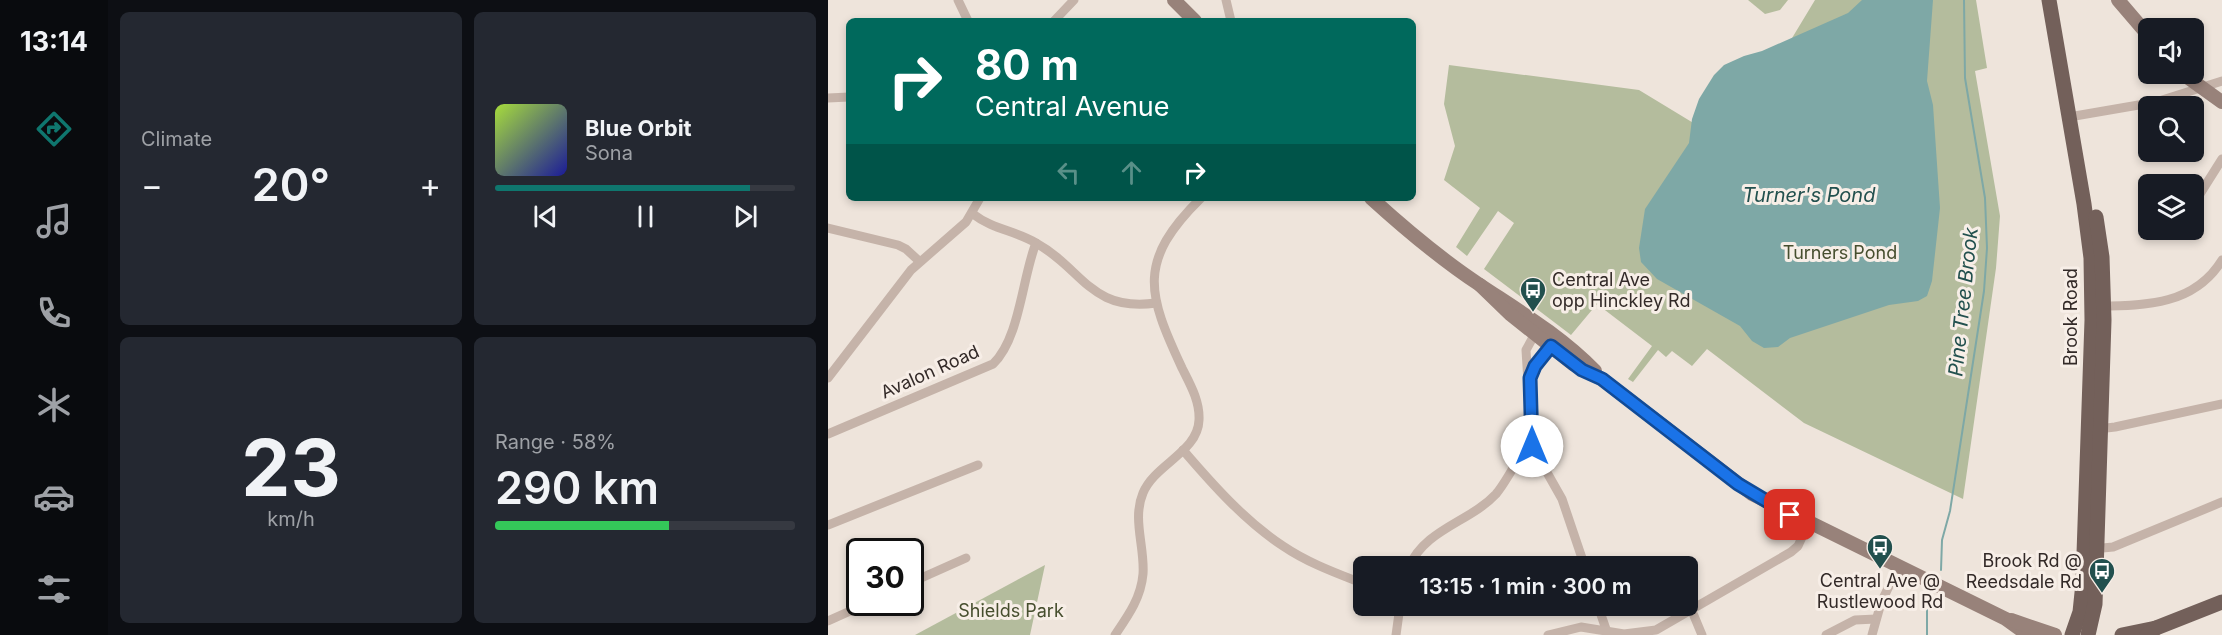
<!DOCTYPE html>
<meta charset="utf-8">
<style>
body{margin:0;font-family:Inter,sans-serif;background:#242831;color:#f1f3f6;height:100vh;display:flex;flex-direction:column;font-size:22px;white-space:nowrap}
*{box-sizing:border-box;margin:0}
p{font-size:20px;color:#9ea1a6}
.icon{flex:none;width:33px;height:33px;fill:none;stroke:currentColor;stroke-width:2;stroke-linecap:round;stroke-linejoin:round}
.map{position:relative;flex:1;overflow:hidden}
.sheet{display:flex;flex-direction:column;gap:12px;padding:12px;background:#0d0f14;width:720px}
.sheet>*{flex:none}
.banner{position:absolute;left:18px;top:18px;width:570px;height:183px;border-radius:9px;box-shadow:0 3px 9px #0003;background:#00695c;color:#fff;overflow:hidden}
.tools{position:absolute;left:1310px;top:18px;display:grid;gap:12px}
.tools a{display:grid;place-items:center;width:66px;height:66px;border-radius:9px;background:#171b24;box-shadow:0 3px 9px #0003;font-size:30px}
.speed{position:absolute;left:18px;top:538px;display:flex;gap:12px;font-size:30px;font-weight:700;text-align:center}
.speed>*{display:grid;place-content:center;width:78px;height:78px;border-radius:50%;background:#171b24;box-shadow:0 3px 9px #0003;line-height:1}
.speed .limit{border:3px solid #111;border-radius:9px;background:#fff;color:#111}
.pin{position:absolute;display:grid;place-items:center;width:51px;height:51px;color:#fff;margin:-26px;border-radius:12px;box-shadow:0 3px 9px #0006}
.me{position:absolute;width:66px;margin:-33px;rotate:0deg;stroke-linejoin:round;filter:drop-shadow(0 0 4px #0008)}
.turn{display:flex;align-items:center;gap:21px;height:126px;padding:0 30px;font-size:27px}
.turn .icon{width:78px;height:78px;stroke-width:2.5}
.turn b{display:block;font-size:42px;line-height:51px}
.lanes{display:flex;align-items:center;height:57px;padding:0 30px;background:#0003;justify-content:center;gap:30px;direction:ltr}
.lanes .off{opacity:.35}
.big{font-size:45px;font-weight:600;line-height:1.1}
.sheet .tile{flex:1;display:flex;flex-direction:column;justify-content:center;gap:9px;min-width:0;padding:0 21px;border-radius:9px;background:#242831}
.sheet .dial{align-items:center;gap:0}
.dial b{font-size:78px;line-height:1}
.song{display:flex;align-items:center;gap:18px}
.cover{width:72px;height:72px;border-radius:9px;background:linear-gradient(135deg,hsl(80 70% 55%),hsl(240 70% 35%))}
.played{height:6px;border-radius:3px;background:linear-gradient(90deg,#0f766e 85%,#363941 85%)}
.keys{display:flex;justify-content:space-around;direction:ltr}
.heat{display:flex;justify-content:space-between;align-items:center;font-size:33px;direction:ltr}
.charge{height:9px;border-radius:4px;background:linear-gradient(90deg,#34c759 58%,#363941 0)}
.sheet .tiles{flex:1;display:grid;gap:12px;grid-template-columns:repeat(2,1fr)}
.trip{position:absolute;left:525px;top:556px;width:345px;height:60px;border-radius:9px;background:#171b24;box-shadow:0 3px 9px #0003;font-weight:600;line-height:60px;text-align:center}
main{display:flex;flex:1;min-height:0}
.tab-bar{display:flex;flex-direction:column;width:108px;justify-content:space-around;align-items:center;background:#090b0e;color:#9ea1a6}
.tab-bar .icon{width:42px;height:42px}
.tab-bar .on{color:#0f766e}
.tab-bar b{font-size:27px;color:#f1f3f6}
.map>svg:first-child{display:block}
</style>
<main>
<nav class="tab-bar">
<b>13:14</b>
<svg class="icon on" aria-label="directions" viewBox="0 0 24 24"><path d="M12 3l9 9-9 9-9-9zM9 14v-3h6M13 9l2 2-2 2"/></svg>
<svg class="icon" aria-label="music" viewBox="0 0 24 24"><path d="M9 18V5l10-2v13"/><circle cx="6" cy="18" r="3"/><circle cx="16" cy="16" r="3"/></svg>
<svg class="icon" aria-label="phone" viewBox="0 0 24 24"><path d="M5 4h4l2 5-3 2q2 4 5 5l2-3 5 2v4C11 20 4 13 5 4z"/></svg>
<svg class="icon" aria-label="climate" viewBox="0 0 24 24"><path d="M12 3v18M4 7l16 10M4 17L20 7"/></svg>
<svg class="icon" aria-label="car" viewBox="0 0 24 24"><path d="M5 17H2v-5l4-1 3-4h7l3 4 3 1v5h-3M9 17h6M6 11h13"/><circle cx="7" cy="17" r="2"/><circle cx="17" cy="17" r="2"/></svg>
<svg class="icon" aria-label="filters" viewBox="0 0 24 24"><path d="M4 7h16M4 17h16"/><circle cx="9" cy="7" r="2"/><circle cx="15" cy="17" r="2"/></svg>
</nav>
<section class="sheet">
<div class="tiles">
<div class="tile"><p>Climate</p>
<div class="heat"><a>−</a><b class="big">20°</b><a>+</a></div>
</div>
<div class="tile">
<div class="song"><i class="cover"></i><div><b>Blue Orbit</b><p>Sona</p></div></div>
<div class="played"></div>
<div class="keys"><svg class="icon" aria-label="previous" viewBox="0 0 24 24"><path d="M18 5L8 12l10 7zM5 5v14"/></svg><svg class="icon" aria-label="pause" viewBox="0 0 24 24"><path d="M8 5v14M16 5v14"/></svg><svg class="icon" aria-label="next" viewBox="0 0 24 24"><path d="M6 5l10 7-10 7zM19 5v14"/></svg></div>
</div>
<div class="tile dial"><b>23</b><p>km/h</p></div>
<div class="tile"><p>Range · 58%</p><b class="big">290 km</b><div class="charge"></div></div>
</div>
</section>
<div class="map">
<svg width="1394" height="635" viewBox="0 0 1394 635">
<rect width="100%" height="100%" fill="#eee4db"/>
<g fill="#b4bc9d">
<path d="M920,0H960L952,10L937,14Z"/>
<path d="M987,0H1148L1159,68L1147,71L1172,216L1168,268L1135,499L976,423L879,349L864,366L844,351L838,357L830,350L805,382L800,379L824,346L769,304L743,335L656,269L686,223L670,211L639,256L628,247L652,208L616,180L627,146L616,104L621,65L811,90L900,144Z"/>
<path d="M217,565L202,635H87Z"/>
</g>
<path fill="#7ea8a6" d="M1034,0H1105L1099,81L1105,105L1112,208L1104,281L1099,296L1090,301L1061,305L962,338L950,347L936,348L924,341L912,326L829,279L813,262L811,248L817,209L861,143L864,119L871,99L886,75L896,65L916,56L934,51L1020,13Z"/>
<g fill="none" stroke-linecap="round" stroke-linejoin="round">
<g stroke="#7ea8a6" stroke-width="2">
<path d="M1113,570L1114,540L1122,511L1156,291L1159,248L1157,198L1137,78L1136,0"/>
<path d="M1099,605V635"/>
</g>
<g stroke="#c5b3a9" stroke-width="9">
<path d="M130,0L140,21"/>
<path d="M398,0L403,21"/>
<path d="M226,21L246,0"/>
<path d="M0,98L21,97"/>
<path d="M1241,117L1328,102L1394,81"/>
<path d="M1365,205L1394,159"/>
<path d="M145,214C164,229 188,231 208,243C255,269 262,312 328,303"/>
<path d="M0,228L70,245L78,249L91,261"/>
<path d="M1271,306C1319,306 1367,304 1394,260"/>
<path d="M709,330L698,350L704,446L734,499L757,567"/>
<path d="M0,378L83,270L138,222L152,198"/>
<path d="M702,378L707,366L725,343"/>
<path d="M1270,429L1287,427L1394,404"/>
<path d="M0,434L165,364C192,338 194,278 208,243"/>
<path d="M355,450C385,485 417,521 455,546C480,563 508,573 536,584"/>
<path d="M0,525L150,465"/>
<path d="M1264,549L1285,547L1394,502"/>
<path d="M581,567C597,529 642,522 668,494C680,480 689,456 704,446"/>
<path d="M82,583L138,558"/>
<path d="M770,606L780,635"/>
<path d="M864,611L874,635"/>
<path d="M0,621L40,603"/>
<path d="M287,635C300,616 313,598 315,574C317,547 304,519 315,493C327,464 370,452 371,420C372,401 362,384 354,368C319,293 309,261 373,198"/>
<path d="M568,635L572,606"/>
<path d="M720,635L753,627L796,634L828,630L963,552L970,546L980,524"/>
<path d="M998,635L1027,620L1048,619"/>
<path d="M1044,635L1053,603L1070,567"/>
</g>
<g stroke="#98827a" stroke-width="14">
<path d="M346,0L367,21"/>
<path d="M1290,0L1320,35"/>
<path d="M1355,74L1394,102"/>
<path d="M543,198C576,228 614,260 652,285C691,311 733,336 767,371"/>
<path d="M652,285L682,314L745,364L774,379L924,494L1178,619L1200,635"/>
<path d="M1183,620L1227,635"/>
</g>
<g stroke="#73605a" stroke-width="15">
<path d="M1221,0L1256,204L1263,258L1264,320L1255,583L1252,612L1244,635"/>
<path d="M1260,635L1267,604L1276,320L1274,257L1268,217"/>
<path d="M1294,635L1328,628"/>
<path d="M1319,635L1328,628L1394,602"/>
</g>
</g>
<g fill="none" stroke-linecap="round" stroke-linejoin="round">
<g stroke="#114b97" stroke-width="15">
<path id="route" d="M704,446L702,378L707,366L723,346L754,370L774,379L910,484L962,515"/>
</g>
<use href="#route" stroke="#1a73e8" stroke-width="10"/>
</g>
<defs>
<g id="bus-pin" transform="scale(1.35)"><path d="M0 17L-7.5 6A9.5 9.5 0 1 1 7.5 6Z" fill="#22504e" stroke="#f7eee7"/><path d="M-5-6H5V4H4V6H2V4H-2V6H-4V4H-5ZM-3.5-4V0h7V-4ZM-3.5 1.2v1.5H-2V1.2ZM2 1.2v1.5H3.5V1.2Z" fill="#fff"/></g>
</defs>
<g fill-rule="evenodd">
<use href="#bus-pin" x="705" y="290"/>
<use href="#bus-pin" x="1052" y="547"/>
<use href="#bus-pin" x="1274" y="571"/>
</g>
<g text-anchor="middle" stroke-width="6" stroke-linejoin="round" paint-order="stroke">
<g font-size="18" fill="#464e2e" stroke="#f7eee7">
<text x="1012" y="259">Turners Pond</text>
<text x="183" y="617">Shields Park</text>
</g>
<g font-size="18" fill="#332a28" stroke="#f7eee7" text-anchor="start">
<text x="724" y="286">Central Ave<tspan x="724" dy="21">opp Hinckley Rd</tspan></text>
<text x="1254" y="567" text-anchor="end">Brook Rd @<tspan x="1254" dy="21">Reedsdale Rd</tspan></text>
<text x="1052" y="587" text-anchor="middle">Central Ave @<tspan x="1052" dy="21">Rustlewood Rd</tspan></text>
</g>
<g font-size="18" fill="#332a28" stroke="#f7eee7">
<text transform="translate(1243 317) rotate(-90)" y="6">Brook Road</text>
<text transform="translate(102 372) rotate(-24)" y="6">Avalon Road</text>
</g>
<g font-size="20" font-style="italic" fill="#22504e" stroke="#f7eee7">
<text x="981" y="202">Turner's Pond</text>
<text transform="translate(1135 302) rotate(-84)" y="7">Pine Tree Brook</text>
</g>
</g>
</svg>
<div class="tools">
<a><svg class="icon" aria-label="sound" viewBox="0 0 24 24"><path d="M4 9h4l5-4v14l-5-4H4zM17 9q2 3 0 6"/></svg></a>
<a><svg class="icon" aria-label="search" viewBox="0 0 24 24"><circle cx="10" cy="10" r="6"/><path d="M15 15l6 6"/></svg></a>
<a><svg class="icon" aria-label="layers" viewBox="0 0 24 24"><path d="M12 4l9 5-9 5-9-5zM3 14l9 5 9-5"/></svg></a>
</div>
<div class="speed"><div class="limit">30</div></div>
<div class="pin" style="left:962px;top:515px;background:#d93025"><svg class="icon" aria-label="arrive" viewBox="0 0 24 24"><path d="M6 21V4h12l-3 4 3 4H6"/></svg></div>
<svg class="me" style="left:704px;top:446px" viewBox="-20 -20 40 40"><circle r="19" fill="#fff"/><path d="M0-13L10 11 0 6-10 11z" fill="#1a73e8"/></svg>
<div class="trip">13:15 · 1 min · 300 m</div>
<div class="banner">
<div class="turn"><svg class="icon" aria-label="right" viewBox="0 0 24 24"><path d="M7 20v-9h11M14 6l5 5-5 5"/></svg><div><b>80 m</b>Central Avenue</div></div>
<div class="lanes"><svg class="icon off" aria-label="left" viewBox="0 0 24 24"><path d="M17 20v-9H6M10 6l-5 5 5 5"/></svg><svg class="icon off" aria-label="ahead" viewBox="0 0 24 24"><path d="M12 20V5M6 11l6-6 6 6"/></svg><svg class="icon" aria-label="right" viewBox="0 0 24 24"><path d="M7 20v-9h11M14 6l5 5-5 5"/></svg></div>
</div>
</div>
</main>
